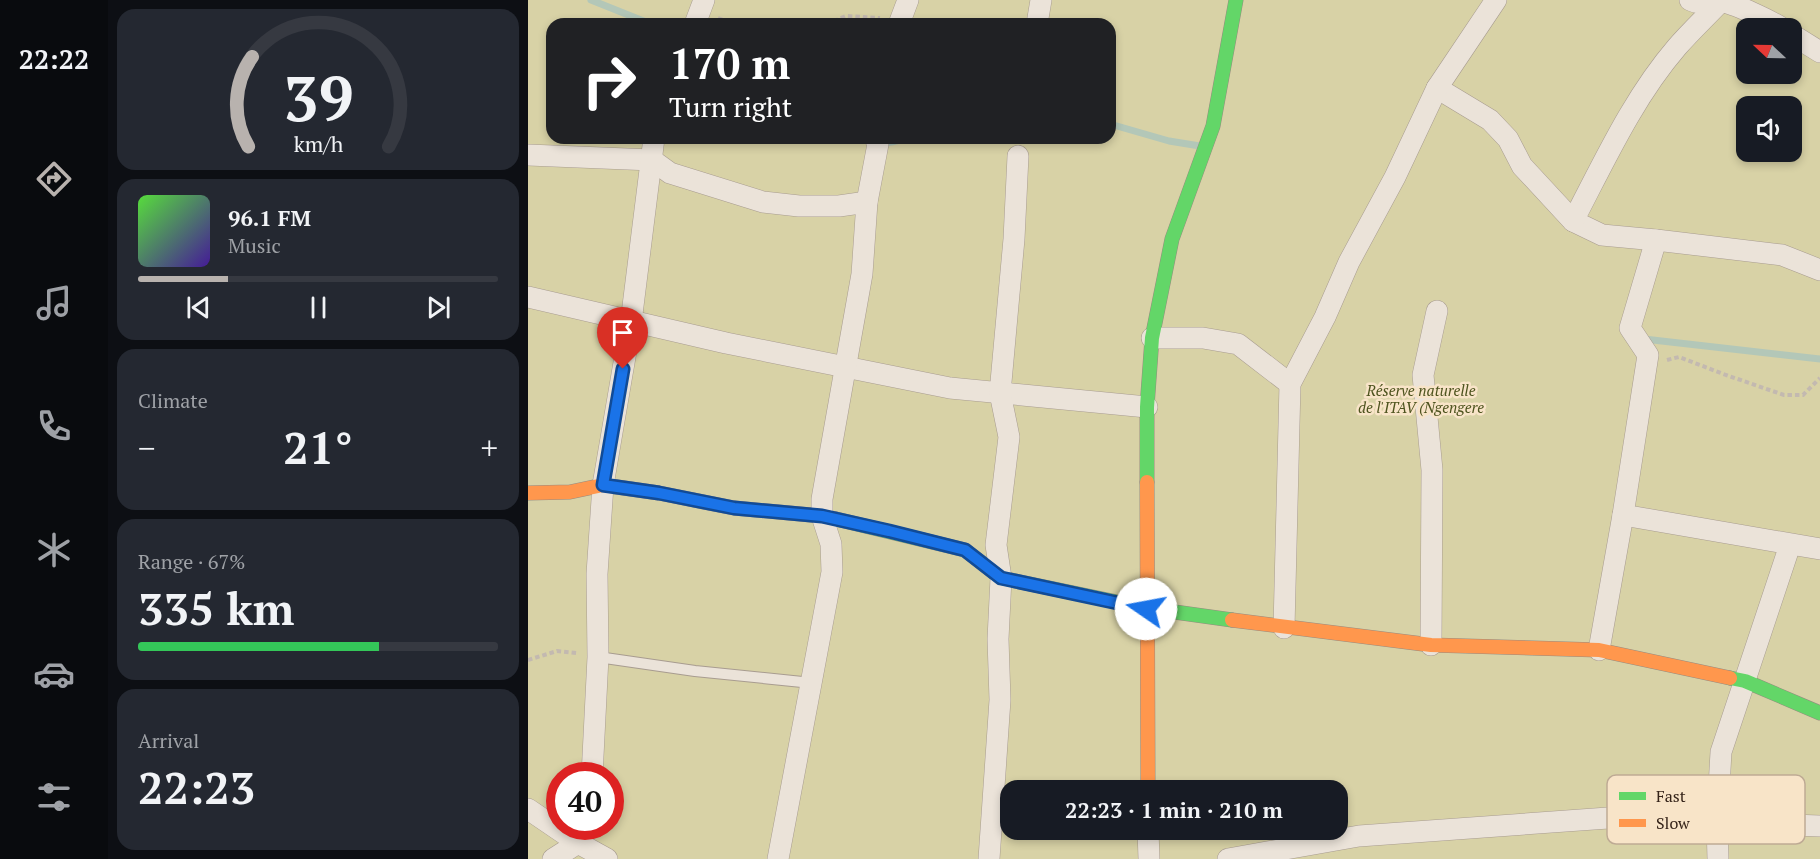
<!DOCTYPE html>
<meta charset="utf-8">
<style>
body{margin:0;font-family:"PT Serif",serif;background:#242831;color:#f1f3f6;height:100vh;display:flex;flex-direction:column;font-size:22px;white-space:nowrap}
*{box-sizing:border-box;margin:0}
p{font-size:20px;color:#9ea1a6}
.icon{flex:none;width:33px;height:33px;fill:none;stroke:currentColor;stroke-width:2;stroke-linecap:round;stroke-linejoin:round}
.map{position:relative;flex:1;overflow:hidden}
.side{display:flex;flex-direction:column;gap:9px;padding:9px;background:#0d0f14;width:420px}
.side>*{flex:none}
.hud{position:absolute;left:18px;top:18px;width:570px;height:126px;border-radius:18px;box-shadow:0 3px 9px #0003;background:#202124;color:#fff;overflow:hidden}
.needle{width:39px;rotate:292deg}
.fabs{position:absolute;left:1208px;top:18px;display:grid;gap:12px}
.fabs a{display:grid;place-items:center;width:66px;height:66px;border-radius:12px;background:#171b24;box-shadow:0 3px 9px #0003;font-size:30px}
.speed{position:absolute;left:18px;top:762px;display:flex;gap:12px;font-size:30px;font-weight:700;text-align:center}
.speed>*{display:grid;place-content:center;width:78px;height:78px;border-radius:50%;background:#171b24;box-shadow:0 3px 9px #0003;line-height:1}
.speed .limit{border:9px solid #d22;background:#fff;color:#111}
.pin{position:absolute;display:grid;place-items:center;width:51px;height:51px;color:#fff;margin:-62px -26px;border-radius:50% 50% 50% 0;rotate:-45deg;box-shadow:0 0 6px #0007}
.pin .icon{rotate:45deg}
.me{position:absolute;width:66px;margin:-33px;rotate:282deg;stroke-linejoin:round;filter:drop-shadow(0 0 4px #0008)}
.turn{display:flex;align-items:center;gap:21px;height:126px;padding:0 24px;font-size:27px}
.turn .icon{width:78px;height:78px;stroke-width:2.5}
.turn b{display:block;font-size:42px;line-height:51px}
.big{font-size:45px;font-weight:600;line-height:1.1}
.side .card{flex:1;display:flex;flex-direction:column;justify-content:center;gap:9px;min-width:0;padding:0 21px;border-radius:18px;background:#242831}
.side .dial{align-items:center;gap:0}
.dial svg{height:156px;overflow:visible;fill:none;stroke:#363941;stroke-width:7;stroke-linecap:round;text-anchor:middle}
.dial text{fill:#f1f3f6;stroke:none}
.song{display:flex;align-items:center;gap:18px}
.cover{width:72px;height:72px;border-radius:9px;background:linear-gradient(135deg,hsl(110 70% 55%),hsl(260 70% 35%))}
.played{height:6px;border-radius:3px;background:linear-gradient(90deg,#b8b2ae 25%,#363941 25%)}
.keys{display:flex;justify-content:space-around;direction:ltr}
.heat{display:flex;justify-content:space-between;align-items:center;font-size:33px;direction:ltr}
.charge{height:9px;border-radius:4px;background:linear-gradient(90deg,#34c759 67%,#363941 0)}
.trip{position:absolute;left:472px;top:780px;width:348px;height:60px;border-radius:18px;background:#171b24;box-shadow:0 3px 9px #0003;font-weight:600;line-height:60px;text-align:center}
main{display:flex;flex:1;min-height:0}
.dock{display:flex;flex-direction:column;width:108px;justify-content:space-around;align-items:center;background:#090b0e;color:#9ea1a6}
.dock .icon{width:42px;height:42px}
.dock .selected{color:#b8b2ae}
.dock b{font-size:27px;color:#f1f3f6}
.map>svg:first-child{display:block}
</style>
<main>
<nav class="dock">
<b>22:22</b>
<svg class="icon selected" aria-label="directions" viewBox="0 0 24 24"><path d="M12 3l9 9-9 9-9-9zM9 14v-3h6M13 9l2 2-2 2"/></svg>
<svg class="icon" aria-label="music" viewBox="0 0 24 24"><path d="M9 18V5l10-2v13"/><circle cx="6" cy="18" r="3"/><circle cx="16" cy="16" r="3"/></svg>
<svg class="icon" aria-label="phone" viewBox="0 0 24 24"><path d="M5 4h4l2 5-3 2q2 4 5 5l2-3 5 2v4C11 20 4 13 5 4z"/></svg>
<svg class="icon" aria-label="climate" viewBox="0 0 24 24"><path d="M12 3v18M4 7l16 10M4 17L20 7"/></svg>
<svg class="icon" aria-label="car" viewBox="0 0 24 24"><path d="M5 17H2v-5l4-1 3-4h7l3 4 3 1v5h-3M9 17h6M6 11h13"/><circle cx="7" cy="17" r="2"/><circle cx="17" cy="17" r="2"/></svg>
<svg class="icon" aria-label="filters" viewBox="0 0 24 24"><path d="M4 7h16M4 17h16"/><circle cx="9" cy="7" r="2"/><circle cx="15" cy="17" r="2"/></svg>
</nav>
<section class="side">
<div class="card dial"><svg viewBox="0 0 100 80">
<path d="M14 69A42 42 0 1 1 86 69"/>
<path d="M14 69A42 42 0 0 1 16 23" stroke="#b8b2ae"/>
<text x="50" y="56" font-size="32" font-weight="700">39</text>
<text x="50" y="72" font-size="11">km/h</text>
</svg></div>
<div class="card">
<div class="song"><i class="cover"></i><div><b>96.1 FM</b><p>Music</p></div></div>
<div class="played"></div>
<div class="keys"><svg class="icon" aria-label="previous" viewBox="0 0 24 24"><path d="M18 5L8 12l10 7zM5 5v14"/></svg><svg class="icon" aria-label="pause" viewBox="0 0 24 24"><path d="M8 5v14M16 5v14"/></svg><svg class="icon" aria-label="next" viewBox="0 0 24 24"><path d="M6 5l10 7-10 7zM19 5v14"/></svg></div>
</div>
<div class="card"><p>Climate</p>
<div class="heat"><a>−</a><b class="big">21°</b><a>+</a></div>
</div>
<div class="card"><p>Range · 67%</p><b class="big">335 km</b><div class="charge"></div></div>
<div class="card"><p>Arrival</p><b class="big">22:23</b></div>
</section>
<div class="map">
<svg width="1292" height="859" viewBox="0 0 1292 859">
<rect width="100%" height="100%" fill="#e4d7c5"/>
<path fill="#d8d2a6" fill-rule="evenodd" d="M0,0H1292V859H0ZM24,24H582V138H24ZM1218,28H1263V74H1218ZM1218,106H1263V152H1218ZM32,776H82V826H32ZM483,790H810V830H483Z"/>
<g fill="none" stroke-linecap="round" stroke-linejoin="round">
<g stroke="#b3c7b8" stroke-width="7">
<path d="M63,0L123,24"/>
<path d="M582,124L641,141L672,146"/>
<path d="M331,138C349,144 360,145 378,138"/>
<path d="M1116,339L1292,359"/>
</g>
<g stroke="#a89c90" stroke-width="12">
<path id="lane" d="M70,657L167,671L284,683"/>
</g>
<g stroke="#a89c90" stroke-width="22">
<g id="street">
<path d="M1162,0C1171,5 1181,1 1191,1C1206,3 1241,20 1254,28"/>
<path d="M167,24L176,0"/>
<path d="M371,24L380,0"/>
<path d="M509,24L513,0"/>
<path d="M1263,34L1292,52"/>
<path d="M909,88L962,120L980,139L994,166L1045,221L1074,235L1128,240L1254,255L1292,270"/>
<path d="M0,155L124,160L142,173L235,202L271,206H311L339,202"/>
<path d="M1045,221C1076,162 1105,98 1149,47C1163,31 1179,16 1194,0"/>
<path d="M0,297L198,343L422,388L619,407"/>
<path d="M624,338H675L710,344L762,384"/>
<path d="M1095,515L1292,549"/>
<path d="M756,628L762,384L797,317L821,262L867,177L909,88L968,0"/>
<path d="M903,645L904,470L895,375L909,311"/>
<path d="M1071,650L1095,515L1120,355L1102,328L1128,240"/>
<path d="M64,776L70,657L69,574L75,485L103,322L126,138"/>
<path d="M0,809L50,843L79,859"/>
<path d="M620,830L621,859"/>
<path d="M25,859L50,843L59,826"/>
<path d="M250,859L304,572L303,544L294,516V499L334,274L339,202L350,144L347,138"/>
<path d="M461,859L472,700L470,639L473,578L468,545L481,437L472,393L486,239L490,156"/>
<path d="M700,859L831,836L1080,818L1292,826"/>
<path d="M1190,859L1189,822L1193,752L1262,545"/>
</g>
</g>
<g stroke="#978b80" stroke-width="15">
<g id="fast">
<path d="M619,482V407L624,338L644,239L685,126L708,0"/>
<path d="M308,519L437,550L473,578L618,608L704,620"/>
<path d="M1202,678L1217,681L1292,713"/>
</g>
</g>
<g stroke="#978b80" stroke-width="15">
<g id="slow">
<path d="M619,482L620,790"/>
<path d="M0,493L42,492L75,485L131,493L206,508L294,516L308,519"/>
<path d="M704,620L903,645L1071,650L1202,678"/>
</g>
</g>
<g stroke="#c3b9b0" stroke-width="4" stroke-dasharray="4.5 3" stroke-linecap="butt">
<path d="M190,18L206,24"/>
<path d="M299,24L318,16L352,18"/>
<path d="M1139,360L1151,357L1198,375L1256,395H1275L1292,378"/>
<path d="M0,660L29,651L49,653"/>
</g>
<use href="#lane" stroke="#ebe3d9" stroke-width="10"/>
<use href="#street" stroke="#ebe3d9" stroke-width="21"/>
<use href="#fast" stroke="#63d668" stroke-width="14"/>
<use href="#slow" stroke="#ff974d" stroke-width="14"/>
</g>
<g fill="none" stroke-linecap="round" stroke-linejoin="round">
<g stroke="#114b97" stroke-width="15">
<path id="route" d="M95,369L75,485L131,493L206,508L294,516L361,531L437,550L473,578L618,609"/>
</g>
<use href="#route" stroke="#1a73e8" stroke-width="10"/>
</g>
<g text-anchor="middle" stroke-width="5" stroke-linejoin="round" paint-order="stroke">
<g font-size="15" font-style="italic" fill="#4d531e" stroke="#f8e4c8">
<text x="893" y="396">Réserve naturelle<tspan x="893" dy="17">de l'ITAV (Ngengere</tspan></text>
</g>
</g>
<rect x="1079" y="775" width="198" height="69" rx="9" fill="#f8e4c8" stroke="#beaa94" stroke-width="1.5"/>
<rect x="1091" y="792" width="27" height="8" fill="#63d668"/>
<rect x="1091" y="819" width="27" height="8" fill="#ff974d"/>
<g font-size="16" fill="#352319">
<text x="1128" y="802">Fast</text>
<text x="1128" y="829">Slow</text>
</g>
</svg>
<div class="fabs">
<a><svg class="needle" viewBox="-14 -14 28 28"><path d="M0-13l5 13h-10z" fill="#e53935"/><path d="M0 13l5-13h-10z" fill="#9ea1a6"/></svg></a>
<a><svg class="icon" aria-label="sound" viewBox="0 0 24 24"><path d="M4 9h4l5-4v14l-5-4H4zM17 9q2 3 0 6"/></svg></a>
</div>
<div class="speed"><div class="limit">40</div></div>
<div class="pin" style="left:95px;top:369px;background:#d93025"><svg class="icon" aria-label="arrive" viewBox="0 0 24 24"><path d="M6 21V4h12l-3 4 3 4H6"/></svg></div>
<svg class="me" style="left:618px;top:609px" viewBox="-20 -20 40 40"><circle r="19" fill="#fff"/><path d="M0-13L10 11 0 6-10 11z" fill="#1a73e8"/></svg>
<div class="trip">22:23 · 1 min · 210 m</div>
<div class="hud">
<div class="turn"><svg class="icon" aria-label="right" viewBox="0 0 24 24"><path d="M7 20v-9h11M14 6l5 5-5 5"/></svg><div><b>170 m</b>Turn right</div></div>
</div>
</div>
</main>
